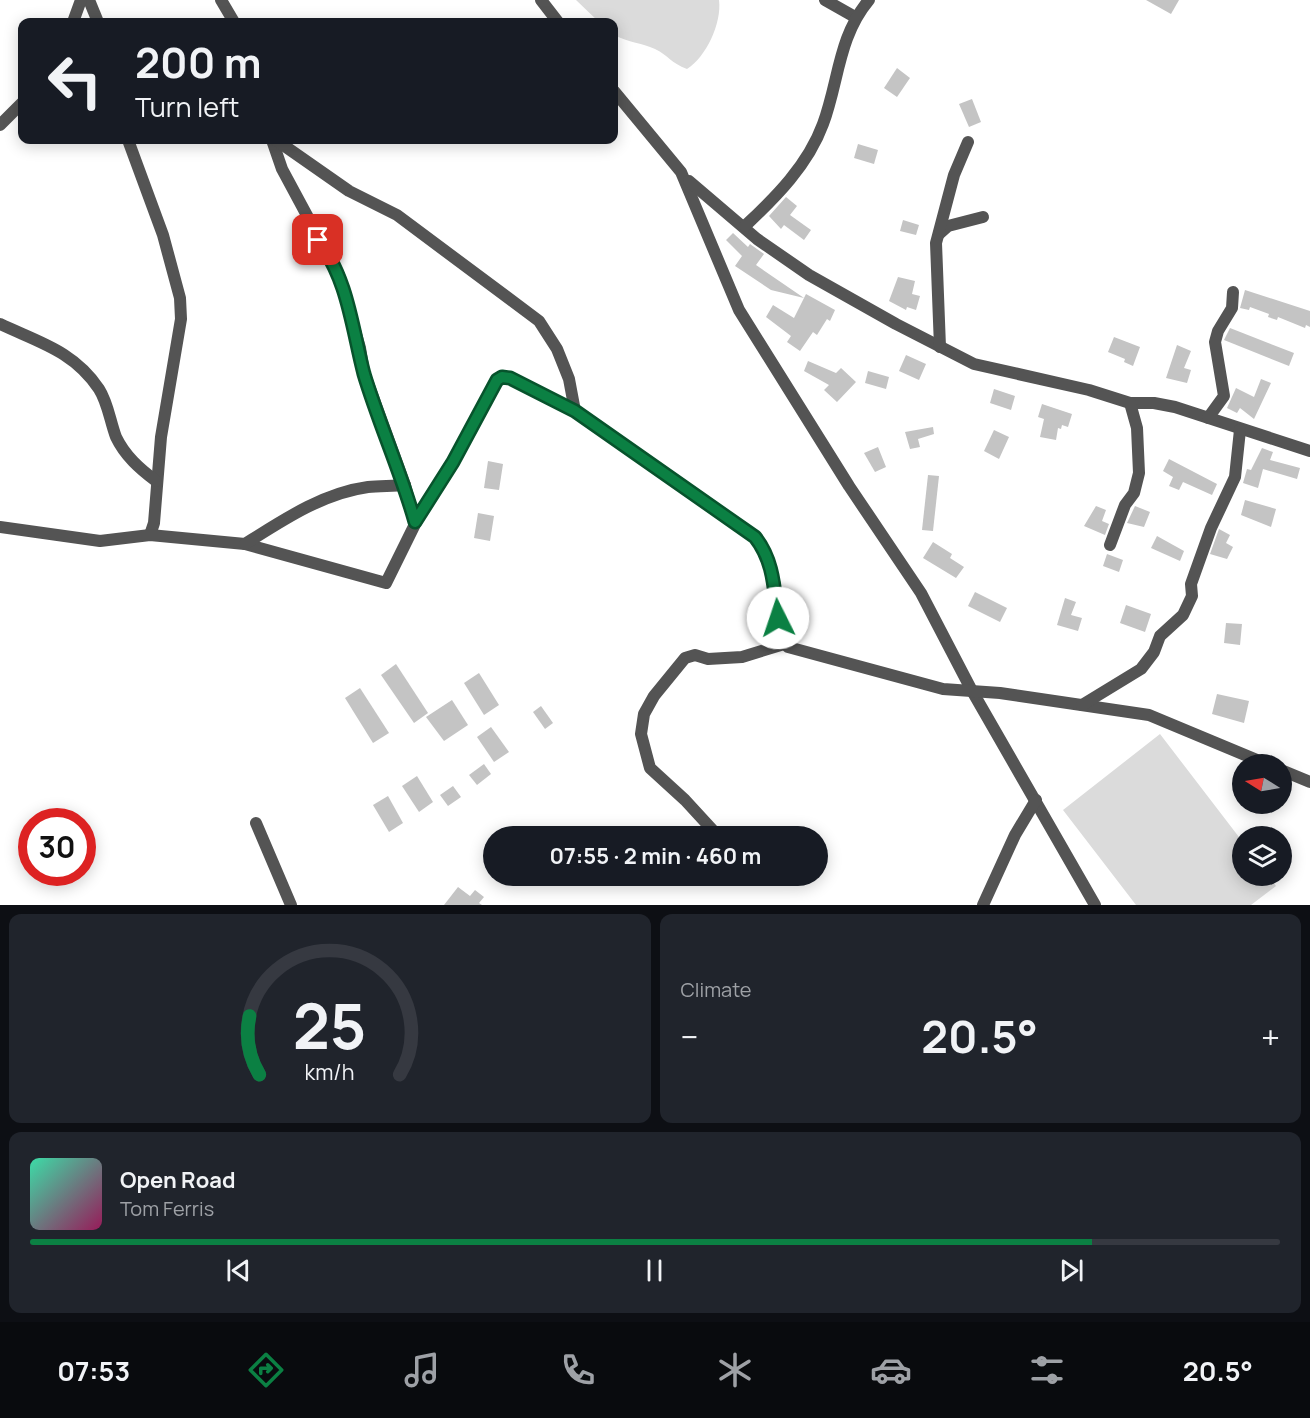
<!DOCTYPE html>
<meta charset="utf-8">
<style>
body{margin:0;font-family:Manrope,sans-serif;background:#20242c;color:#f1f3f6;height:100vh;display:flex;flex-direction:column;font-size:22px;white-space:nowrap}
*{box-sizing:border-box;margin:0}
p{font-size:20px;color:#9ea1a6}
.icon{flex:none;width:33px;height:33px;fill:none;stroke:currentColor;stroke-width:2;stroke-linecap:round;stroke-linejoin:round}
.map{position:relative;height:905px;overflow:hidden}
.sheet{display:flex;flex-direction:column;gap:9px;padding:9px;background:#0d0f14;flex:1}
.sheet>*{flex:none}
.hud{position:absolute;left:18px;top:18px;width:600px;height:126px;border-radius:12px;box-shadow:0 3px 15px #0003;background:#171b24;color:#f1f3f6;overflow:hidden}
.needle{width:39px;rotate:281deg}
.controls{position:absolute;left:1232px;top:754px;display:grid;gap:12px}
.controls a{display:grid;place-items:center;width:60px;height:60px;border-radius:50%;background:#171b24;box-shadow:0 3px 15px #0003;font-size:30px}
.speed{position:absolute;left:18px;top:808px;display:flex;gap:12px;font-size:30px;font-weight:700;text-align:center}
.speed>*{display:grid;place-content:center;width:78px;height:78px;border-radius:50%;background:#171b24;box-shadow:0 3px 15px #0003;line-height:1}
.speed .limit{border:9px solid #d22;background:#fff;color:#111}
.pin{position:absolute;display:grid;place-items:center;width:51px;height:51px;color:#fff;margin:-26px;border-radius:12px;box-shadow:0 3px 9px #0006}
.me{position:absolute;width:66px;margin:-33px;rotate:356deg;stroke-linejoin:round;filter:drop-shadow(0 0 4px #0008)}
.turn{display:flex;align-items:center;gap:21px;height:126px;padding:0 18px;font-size:27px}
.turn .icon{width:78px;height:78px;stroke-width:2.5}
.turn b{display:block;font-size:42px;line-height:51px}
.big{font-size:45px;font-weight:700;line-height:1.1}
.sheet .tile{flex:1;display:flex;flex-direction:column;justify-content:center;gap:9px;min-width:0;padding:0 21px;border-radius:12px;background:#20242c}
.sheet .dial{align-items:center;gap:0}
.dial svg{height:156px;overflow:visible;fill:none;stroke:#363941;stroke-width:7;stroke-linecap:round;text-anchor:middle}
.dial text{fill:#f1f3f6;stroke:none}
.song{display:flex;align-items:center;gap:18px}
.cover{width:72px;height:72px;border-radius:9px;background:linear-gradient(135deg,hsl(160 70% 55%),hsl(330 70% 35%))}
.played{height:6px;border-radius:3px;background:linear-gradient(90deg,#0b8043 85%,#363941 85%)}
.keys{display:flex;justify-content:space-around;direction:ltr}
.heat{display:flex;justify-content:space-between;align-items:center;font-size:33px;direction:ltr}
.sheet .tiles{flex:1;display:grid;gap:9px;grid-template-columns:1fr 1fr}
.tile:last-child{grid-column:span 2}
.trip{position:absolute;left:483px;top:826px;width:345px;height:60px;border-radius:30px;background:#171b24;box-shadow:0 3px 15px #0003;font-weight:700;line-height:60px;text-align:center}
.tabs{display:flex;height:96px;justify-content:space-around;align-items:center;background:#090b0e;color:#9ea1a6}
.tabs .icon{width:42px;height:42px}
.tabs .active{color:#0b8043}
.tabs b{font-size:27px;color:#f1f3f6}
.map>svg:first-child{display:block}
</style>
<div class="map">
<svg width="1310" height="905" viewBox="0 0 1310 905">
<rect width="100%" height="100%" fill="#fff"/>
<g fill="#dbdbdb">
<path d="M576,0H719C722,23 706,57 687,69C671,63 669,56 655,49C642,43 627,42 614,35V22H599Z"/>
<path d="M1160,734L1242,841V876H1269L1276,886L1251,905H1136L1063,810Z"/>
</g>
<g fill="#c4c4c4">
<path d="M1146,0H1179L1171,14Z"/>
<path d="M897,68L910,78L897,97L884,88Z"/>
<path d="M972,99L981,122L969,127L959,104Z"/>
<path d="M858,144L878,150L874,164L854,158Z"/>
<path d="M786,197L797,206L790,215L811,230L804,240L784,225L781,229L769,216Z"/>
<path d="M903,220L919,225L916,235L900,231Z"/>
<path d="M733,233L748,247L750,244L764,254L756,265L804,298L771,290L735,266L742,256L726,240Z"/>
<path d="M898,277L915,281L912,294L920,296L916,310L907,307L906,310L889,301Z"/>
<path d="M1245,290L1310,311V327L1306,325L1305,328L1278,317L1277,320L1268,317L1269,314L1250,307L1249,310L1240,308Z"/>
<path d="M806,294L835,310L830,321L827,319L817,335L813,332L800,351L787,342L791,336L766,317L773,305L794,318Z"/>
<path d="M1230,328L1294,353L1289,366L1224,340Z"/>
<path d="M1114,337L1140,347L1133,366L1124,362L1125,359L1108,352Z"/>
<path d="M1177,345L1191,351L1184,368L1191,370L1187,383L1166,378Z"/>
<path d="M906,355L926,364L919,380L899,371Z"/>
<path d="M808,361L836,373L841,368L856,382L837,402L824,390L829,385L804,371Z"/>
<path d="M868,371L889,377L886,389L865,383Z"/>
<path d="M1261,379L1271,383L1254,419L1240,408L1237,413L1227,408L1236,388L1254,397Z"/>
<path d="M994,389L1015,396L1011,410L990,403Z"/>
<path d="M1042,404L1072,414L1068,427L1062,425L1061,429L1058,428L1056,440L1040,437L1044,419L1038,417Z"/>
<path d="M933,427L934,434L918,439L920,447L910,449L905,432Z"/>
<path d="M994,430L1009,437L999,459L984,451Z"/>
<path d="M878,447L886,467L875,472L864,453Z"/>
<path d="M1262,448L1273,452L1270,460L1300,468L1297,479L1263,469L1258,488L1243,483L1247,469L1251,470Z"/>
<path d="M1169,459L1217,484L1212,495L1183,482L1179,490L1169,486L1173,477L1163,471Z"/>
<path d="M488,461L503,464L499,490L484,488Z"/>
<path d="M928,475L939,476L933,531L922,530Z"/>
<path d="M1245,500L1276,509L1271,527L1241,515Z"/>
<path d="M1096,506L1106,510L1102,521L1109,524L1105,535L1084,526Z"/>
<path d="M1135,506L1150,512L1144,527L1127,523Z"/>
<path d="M478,513L494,516L490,541L474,538Z"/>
<path d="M1219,529L1230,535L1226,543L1233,547L1227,559L1210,554Z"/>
<path d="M1157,536L1184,551L1180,561L1151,548Z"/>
<path d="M933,542L952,554L950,558L964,567L956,578L923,558Z"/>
<path d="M1107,554L1123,560L1119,572L1103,566Z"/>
<path d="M975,592L1007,608L1000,622L968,606Z"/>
<path d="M1065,598L1076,602L1071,615L1082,618L1078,631L1057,625Z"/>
<path d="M1126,605L1151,614L1145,632L1120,623Z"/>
<path d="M1226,623L1242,624L1240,645L1224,643Z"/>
<path d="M396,664L428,713L414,723L381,675Z"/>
<path d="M479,673L499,705L484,715L464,683Z"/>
<path d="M360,688L389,733L373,743L345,698Z"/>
<path d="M1217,694L1249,701L1244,723L1212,714Z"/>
<path d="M452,700L468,725L444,741L426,717Z"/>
<path d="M541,706L553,723L545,729L533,712Z"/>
<path d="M491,727L509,752L494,762L477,737Z"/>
<path d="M484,764L491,774L477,785L469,775Z"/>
<path d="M417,776L433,802L419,812L402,786Z"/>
<path d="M453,786L461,797L448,806L440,795Z"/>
<path d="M388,796L403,823L389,832L373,805Z"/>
<path d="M458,887L470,896L475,890L484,897L479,903L482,905H444Z"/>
</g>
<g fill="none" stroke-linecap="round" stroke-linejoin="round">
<g stroke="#545454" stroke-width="12">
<path d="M89,0L98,22"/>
<path d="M221,0L234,22"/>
<path d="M541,0L558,22"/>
<path d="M825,0L855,17"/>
<path d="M73,22L81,0"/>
<path d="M614,91L681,172L739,310L849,486L921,593L971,689L1095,905"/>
<path d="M0,125L22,103"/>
<path d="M128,140L163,235L180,298L181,319L161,437L154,523L150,535"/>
<path d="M272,140L282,169L339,275L360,348L364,372L405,485L415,522"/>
<path d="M276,140L349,191L397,215L539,321L557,349L569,379L575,411"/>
<path d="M689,181L757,239L809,275L896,324L974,364L1089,390L1130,403H1154L1175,407L1310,451"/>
<path d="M745,226C776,197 808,165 823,124C839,81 838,37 869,0"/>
<path d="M939,234L948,226L983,217"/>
<path d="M0,324C38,342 74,351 99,389C108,403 110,421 116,437C125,456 140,469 156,481"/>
<path d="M940,347L936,243L954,175L968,142"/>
<path d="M1208,418L1224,396L1215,342L1218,331L1232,308L1233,292"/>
<path d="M0,527L100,541L150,535L245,544L386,583L423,508L453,462L493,386L502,377L510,378L575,411L755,537C777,564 778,604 778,637L788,647L943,689L1000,693L1149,715L1269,765"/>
<path d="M245,544C283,520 323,493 368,487C380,486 393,486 405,485"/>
<path d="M1110,545L1125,505L1134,493L1139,473L1137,428L1130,403"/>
<path d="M1082,705L1141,669L1154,652L1160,636L1183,615L1192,596L1191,584L1211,528L1235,477L1240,430"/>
<path d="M1281,770L1310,782"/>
<path d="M256,823L291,905"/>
<path d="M719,837L685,800L650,768L641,734L644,714L654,696L685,658L695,655L708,659L742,657L784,644"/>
<path d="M983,905L1015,835L1036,800"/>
</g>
</g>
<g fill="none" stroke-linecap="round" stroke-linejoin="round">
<g stroke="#07532c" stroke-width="15">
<path id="route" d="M318,240C348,279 352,328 364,374C379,424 401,472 415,522L453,462L497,380L502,377L510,378L575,411L755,537C774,561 774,589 778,618"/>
</g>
<use href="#route" stroke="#0b8043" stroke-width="10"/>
</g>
</svg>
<div class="controls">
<a><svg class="needle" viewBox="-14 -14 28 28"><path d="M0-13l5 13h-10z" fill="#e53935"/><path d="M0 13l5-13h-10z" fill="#9ea1a6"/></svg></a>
<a><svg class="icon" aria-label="layers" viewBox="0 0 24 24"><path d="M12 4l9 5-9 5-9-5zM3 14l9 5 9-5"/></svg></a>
</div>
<div class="speed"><div class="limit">30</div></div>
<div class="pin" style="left:318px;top:240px;background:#d93025"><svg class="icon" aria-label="arrive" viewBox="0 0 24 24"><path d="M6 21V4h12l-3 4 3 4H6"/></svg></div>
<svg class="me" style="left:778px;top:618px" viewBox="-20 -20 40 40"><circle r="19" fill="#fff"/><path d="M0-13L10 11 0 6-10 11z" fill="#0b8043"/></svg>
<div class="trip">07:55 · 2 min · 460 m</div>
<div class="hud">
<div class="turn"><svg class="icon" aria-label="left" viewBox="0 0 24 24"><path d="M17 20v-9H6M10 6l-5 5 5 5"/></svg><div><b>200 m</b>Turn left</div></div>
</div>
</div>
<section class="sheet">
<div class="tiles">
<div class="tile dial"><svg viewBox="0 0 100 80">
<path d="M14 69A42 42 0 1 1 86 69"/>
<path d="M14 69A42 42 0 0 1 9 39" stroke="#0b8043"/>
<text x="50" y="56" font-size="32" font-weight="700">25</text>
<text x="50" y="72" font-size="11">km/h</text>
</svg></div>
<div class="tile"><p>Climate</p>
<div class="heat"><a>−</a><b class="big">20.5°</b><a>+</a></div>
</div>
<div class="tile">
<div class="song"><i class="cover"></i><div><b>Open Road</b><p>Tom Ferris</p></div></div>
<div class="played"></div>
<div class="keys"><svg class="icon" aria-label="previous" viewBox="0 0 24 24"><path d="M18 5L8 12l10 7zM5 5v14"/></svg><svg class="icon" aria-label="pause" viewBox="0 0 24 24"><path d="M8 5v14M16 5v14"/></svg><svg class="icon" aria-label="next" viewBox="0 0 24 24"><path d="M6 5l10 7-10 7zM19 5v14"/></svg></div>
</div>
</div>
</section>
<nav class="tabs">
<b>07:53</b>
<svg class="icon active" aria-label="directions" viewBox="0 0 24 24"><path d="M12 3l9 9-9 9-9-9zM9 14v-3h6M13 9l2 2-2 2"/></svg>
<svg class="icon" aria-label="music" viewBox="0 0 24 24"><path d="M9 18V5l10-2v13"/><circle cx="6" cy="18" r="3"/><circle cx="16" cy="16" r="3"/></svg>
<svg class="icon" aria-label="phone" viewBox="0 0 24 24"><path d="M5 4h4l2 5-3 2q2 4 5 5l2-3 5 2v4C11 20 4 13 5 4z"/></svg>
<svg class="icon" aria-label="climate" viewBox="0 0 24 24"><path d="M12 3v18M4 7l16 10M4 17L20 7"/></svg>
<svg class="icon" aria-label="car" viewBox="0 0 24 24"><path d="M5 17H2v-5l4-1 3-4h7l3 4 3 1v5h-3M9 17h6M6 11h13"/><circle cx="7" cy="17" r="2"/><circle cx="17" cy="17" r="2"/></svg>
<svg class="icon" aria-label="filters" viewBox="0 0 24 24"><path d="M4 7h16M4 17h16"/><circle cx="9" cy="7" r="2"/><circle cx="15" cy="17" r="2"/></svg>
<b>20.5°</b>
</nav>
